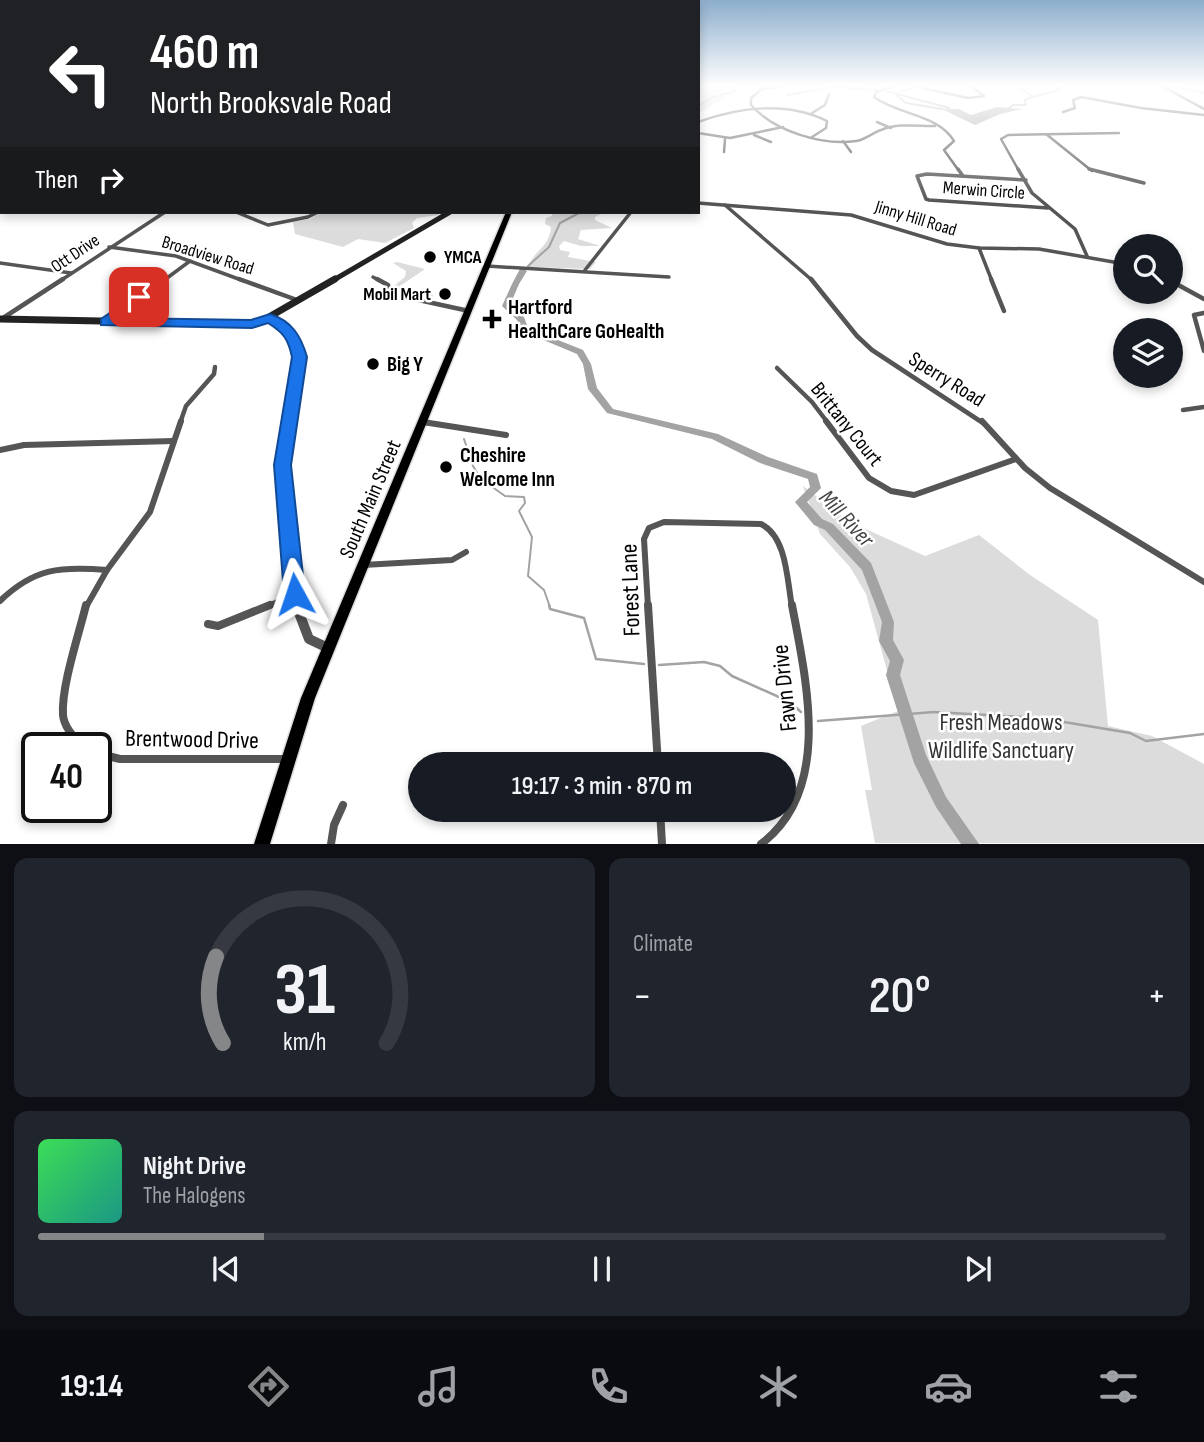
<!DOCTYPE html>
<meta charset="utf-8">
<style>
body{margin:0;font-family:"Sofia Sans Condensed",sans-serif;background:#20242c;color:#f1f3f6;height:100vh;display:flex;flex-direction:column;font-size:26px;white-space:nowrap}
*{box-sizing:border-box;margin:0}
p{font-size:23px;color:#9ea1a6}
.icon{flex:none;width:38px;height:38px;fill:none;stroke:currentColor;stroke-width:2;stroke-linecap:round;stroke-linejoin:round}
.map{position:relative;height:844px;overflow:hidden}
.drawer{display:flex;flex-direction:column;gap:14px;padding:14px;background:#0d0f14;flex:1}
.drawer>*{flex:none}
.guide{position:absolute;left:0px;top:0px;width:700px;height:214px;box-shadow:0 4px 10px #0003;background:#202124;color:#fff;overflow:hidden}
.buttons{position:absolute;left:1113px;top:234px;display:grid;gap:14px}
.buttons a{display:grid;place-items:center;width:70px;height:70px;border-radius:50%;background:#171b24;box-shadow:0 4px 10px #0003;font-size:35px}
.speed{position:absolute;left:21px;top:732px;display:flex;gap:14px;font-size:35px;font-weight:700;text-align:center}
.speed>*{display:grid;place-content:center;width:91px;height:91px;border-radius:50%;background:#171b24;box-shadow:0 4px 10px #0003;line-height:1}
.speed .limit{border:4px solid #111;border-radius:10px;background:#fff;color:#111}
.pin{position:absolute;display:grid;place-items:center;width:60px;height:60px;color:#fff;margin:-30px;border-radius:14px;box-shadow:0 4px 10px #0006}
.me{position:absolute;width:77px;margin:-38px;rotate:355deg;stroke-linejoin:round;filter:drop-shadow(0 0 5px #0008)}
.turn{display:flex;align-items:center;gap:24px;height:147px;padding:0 35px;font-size:32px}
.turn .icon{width:91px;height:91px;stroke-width:2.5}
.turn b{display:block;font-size:49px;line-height:60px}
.then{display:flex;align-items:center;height:66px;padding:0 35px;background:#0003;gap:14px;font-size:26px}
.big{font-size:52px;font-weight:600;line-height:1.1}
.drawer .card{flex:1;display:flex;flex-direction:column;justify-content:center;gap:10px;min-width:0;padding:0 24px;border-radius:14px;background:#20242c}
.drawer .dial{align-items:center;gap:0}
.dial svg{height:182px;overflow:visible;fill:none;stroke:#363941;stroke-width:7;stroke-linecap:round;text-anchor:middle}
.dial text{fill:#f1f3f6;stroke:none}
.song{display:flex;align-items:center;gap:21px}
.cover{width:84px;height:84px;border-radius:10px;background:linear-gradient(135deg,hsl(130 70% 55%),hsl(170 70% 35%))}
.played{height:7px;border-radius:4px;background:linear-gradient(90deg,#858687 20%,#363941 20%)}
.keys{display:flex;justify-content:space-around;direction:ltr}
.heat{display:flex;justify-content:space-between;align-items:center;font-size:38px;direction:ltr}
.drawer .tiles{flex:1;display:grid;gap:14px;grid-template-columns:1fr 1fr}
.card:last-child{grid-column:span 2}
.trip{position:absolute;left:408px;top:752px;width:388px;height:70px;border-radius:35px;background:#171b24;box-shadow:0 4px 10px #0003;font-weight:600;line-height:70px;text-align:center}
.tabs{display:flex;height:112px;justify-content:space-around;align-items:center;background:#090b0e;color:#9ea1a6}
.tabs .icon{width:49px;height:49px}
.tabs .active{color:#858687}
.tabs b{font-size:32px;color:#f1f3f6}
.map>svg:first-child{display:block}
</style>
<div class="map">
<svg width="1204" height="844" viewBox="0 0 1204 844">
<rect width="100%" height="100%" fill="#fff"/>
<g fill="#dcdcdc">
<path d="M698,85H727L719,96L727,97L698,113Z"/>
<path d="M322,212H434L439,215L417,218L412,223L414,228L385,243L358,239L343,247L295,234L293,222L310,219Z"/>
<path d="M553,212H605L595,217V220L612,228L581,230L578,239L600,246H581L564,241L559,246L560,250L570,252L568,257L596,262L590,269L528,267C534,250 550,247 551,227L545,224L546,218L552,216Z"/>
<path d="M397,262L425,269L397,288L433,295L432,302L393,293L394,286L405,277L406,271L393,263Z"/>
<path d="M803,486L848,521L925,556L979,535L1030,575L1098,620L1108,726L1152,736L1204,764V843H875L865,790H872L861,726L898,711L866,594L850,567L820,534Z"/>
</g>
<path fill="#a3a3a3" d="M997,107L1022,109L1000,114L975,125L942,109H959L971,115Z"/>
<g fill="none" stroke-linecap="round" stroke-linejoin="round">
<g stroke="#a3a3a3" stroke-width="2">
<path d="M1165,85L1204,93"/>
<path d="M1020,88L1032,96"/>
<path d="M886,91L949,108"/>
<path d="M893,92L906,103L942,109"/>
<path d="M900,92L914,88"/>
<path d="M787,95L834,87L878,90"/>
<path d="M698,106L711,98L735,91V85"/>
<path d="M1008,109L1013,105H1026L1025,100L1029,98L1060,90L1055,85"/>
<path d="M528,266L549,247L560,223L581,212"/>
<path d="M464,439L473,466L481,479L505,496L524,497L525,503L519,511L532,537L528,576L544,590L550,607"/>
</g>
<g stroke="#a3a3a3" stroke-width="2.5">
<path d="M549,605L550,609L584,618L596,659L644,664"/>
<path d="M659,665L704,662L720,666L732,676L790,702L801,712"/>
<path d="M818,721L934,712L1040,718L1130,733L1146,741L1204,734"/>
</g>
<path fill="#a3a3a3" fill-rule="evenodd" d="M520,269H523L527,271L519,284L510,305L524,317L528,328L583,350L591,364L597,388L613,409L718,434L768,457L817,474L821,488L807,502L822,519L833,524L871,563L894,622L893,640L904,660L900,675L926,755L946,797L979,844H961L936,807L914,763L886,675L890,661L879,641L882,622L862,570L825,530L814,525L795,502L810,487L808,479L760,463L712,439L607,413L588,389L583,364L577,354L522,331L517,320L502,306L512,284Z"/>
<g stroke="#dbdbdb" stroke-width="3">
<path id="trunk" d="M506,212H512L315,698L270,844H254L301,698Z"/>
</g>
<g stroke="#555" stroke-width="2.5">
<path d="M789,85L762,89L751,98V105C774,131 822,146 856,141C865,140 872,133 881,130C898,123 917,126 935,126"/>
<path d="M899,85L876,92L874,97C898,115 938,114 954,141L944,150L959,171"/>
<path d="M909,85L968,98L984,96L970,85"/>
<path d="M1160,85L1204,109"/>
<path d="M1063,112L1075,108L1073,100L1081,97L1141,108L1204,115"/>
<path d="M812,113L825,105L829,94"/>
<path d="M698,122C739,107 787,101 827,121L826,128L812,137"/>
<path d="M877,122L891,128"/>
<path d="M698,133L730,138L783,127"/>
<path d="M1046,134L1092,171"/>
<path d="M754,135L771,142"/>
<path d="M843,141L851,152"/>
<path d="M724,152L725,139"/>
<path d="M1019,171L1001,139L1008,135L1119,133"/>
</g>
<g stroke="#555" stroke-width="3.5">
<path d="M958,169L963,176"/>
<path d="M1018,169L1032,193L1075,229L1087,256"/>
<path d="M1089,169L1144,183"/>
<path d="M1026,180L927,174L917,176L926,199L929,200L1048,208"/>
<path d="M698,203L851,215L947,244L979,248L1039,249L1125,264"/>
<path d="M725,205L813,281"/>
<path d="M236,212L268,225L308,217L318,212"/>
<path d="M109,247L176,256L244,281"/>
<path d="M979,248L992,281"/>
<path d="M0,263L71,273"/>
<path d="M487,266L669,277"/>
<path d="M585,270L631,212"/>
<path d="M373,277L380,281"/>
<path d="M60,281L165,212"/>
<path d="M163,281L190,261"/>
</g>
<g stroke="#555" stroke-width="4.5">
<path d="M239,279L297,300"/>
<path d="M377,279L388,285L391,294L469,311"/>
<path d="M811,279L857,336L872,350L983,423"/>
<path d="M991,279L1004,311"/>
<path d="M1171,281L1204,299"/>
<path d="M1204,313L1194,315L1204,351"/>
<path d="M3,318L63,279"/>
<path d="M108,321L166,279"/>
<path d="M777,368L812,402L828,423"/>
<path d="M1183,410L1204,407"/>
<path d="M423,422L427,423"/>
<path d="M180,423L186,406L214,374L215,367"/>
</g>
<g stroke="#555" stroke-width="6">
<path d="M826,421L869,478L891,491L914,495L1016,459"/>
<path d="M982,421L1025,468L1050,488L1204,582"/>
<path d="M423,422L506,435"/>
<path d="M0,450L24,445L174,441"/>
<path d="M363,565L452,560L466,552"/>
<path d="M0,601C34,568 61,566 107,570"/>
<path d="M86,607L107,570L150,512L181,421"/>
<path d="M266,607L294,595"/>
<path d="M648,607L644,539L649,528L664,522L761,524C787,537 787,580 792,607"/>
</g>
<g stroke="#555" stroke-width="8">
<path d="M648,605L658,765"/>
<path d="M208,624L218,626L270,605"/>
<path d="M84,747C75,739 64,728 63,715C61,687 79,634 86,605"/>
<path d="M96,753L120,759H287"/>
<path d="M660,810L662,844"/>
<path d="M331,844L334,825L343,805"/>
<path d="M761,844C833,790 806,680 792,605"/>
</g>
<path stroke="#555" stroke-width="6" d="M270,318C314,341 296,383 290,423"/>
<path stroke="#555" stroke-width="8" d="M290,421L283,465L297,607"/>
<path stroke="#555" stroke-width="10" d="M296,605L309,639L328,648"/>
<path stroke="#222" stroke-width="5" d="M332,281L450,212"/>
<path stroke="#222" stroke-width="7" d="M0,319L252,324L262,321L335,279"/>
<use href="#trunk" fill="#000" fill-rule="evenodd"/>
</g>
<linearGradient id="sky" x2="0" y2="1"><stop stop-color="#8cadcc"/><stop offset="0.42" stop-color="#fff"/><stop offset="1" stop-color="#fff" stop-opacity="0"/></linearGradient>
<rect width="1204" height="203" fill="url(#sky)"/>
<path fill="#1a73e8" stroke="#114b97" stroke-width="2" d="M139,293L145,297L143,300L119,318L251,320L270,314C292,321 301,336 307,357L291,465L305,594L302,601L295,603L287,601L284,594L274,465L292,357C288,339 284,333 268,323L252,328L101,325V319Z"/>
<g fill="#000" stroke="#fff" stroke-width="2.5">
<circle cx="430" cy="257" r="7"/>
<circle cx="445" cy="294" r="7"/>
<path d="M488.5 308.5h7v7h7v7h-7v7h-7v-7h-7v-7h7z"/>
<circle cx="373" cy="364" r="7"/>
<circle cx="446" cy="467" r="7"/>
</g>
<g text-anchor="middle" stroke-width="5" stroke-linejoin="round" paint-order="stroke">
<g font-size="18" fill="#000" stroke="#fff">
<text transform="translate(984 190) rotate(4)" y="6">Merwin Circle</text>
<text transform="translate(916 218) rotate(17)" y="6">Jinny Hill Road</text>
<text transform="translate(75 253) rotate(-34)" y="6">Ott Drive</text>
<text transform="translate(208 255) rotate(17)" y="6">Broadview Road</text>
</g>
<g font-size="18" font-weight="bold" fill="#000" stroke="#fff" text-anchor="start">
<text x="444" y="263">YMCA</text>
<text x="431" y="300" text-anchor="end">Mobil Mart</text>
</g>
<g font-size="21" font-weight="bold" fill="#000" stroke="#fff" text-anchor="start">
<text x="508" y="314">Hartford<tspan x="508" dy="24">HealthCare GoHealth</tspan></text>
<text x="387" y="371">Big Y</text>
<text x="460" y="462">Cheshire<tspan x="460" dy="24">Welcome Inn</tspan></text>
</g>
<g font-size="21" fill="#000" stroke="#fff">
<text transform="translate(947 379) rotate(32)" y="7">Sperry Road</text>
<text transform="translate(847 424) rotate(51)" y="7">Brittany Court</text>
<text transform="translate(370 499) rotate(-67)" y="7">South Main Street</text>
</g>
<g font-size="23" font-style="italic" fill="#444" stroke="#fff">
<text transform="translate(847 518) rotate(47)" y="8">Mill River</text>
</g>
<g font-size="24" fill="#000" stroke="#fff">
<text transform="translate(630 590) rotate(-92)" y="8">Forest Lane</text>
<text transform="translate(784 688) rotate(-96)" y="8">Fawn Drive</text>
<text transform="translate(192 739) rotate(1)" y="8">Brentwood Drive</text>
</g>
<g font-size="24" fill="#333" stroke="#fff">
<text x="1001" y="730">Fresh Meadows<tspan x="1001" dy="28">Wildlife Sanctuary</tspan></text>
</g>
</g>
</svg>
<div class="buttons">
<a><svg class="icon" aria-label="search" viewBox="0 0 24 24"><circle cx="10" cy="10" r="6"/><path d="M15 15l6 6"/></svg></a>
<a><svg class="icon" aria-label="layers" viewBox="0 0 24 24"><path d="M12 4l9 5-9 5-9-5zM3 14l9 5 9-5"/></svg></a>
</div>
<div class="speed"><div class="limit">40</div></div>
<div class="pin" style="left:139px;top:297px;background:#d93025"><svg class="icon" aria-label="arrive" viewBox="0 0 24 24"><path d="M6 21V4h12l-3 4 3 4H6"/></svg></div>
<svg class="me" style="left:295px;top:594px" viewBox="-20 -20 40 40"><path d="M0-17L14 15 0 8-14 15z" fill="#1a73e8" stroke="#fff" stroke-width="4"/></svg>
<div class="trip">19:17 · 3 min · 870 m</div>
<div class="guide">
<div class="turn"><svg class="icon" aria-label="left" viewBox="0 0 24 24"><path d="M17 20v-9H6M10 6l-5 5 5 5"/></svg><div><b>460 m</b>North Brooksvale Road</div></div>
<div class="then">Then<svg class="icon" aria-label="right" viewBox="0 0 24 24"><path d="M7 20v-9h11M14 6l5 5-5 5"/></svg></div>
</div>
</div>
<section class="drawer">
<div class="tiles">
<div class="card dial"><svg viewBox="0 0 100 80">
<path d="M14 69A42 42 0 1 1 86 69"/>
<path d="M14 69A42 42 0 0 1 11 31" stroke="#858687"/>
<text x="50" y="56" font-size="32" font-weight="700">31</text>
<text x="50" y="72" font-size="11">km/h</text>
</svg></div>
<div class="card"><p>Climate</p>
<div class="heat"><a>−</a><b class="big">20°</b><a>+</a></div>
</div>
<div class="card">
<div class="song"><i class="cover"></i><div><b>Night Drive</b><p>The Halogens</p></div></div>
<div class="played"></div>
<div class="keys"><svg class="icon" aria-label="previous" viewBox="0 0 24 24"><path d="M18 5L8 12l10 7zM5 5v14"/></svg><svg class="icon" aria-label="pause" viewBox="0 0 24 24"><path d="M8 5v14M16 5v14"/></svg><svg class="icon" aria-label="next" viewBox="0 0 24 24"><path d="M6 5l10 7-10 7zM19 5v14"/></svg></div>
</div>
</div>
</section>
<nav class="tabs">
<b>19:14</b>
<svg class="icon active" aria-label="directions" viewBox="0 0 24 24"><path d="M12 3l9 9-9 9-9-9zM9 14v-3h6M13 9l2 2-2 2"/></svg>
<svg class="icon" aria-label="music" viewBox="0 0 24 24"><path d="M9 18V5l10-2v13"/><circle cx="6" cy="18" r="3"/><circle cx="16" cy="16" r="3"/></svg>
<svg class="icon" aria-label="phone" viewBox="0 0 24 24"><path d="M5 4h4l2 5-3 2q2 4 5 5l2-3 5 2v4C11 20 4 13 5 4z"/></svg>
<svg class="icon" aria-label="climate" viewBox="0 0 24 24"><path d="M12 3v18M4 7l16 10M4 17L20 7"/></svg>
<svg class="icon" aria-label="car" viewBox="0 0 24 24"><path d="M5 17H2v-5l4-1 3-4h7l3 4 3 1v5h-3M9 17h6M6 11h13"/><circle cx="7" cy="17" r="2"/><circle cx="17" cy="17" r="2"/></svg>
<svg class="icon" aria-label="filters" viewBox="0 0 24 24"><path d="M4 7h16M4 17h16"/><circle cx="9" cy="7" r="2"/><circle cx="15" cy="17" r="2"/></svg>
</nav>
